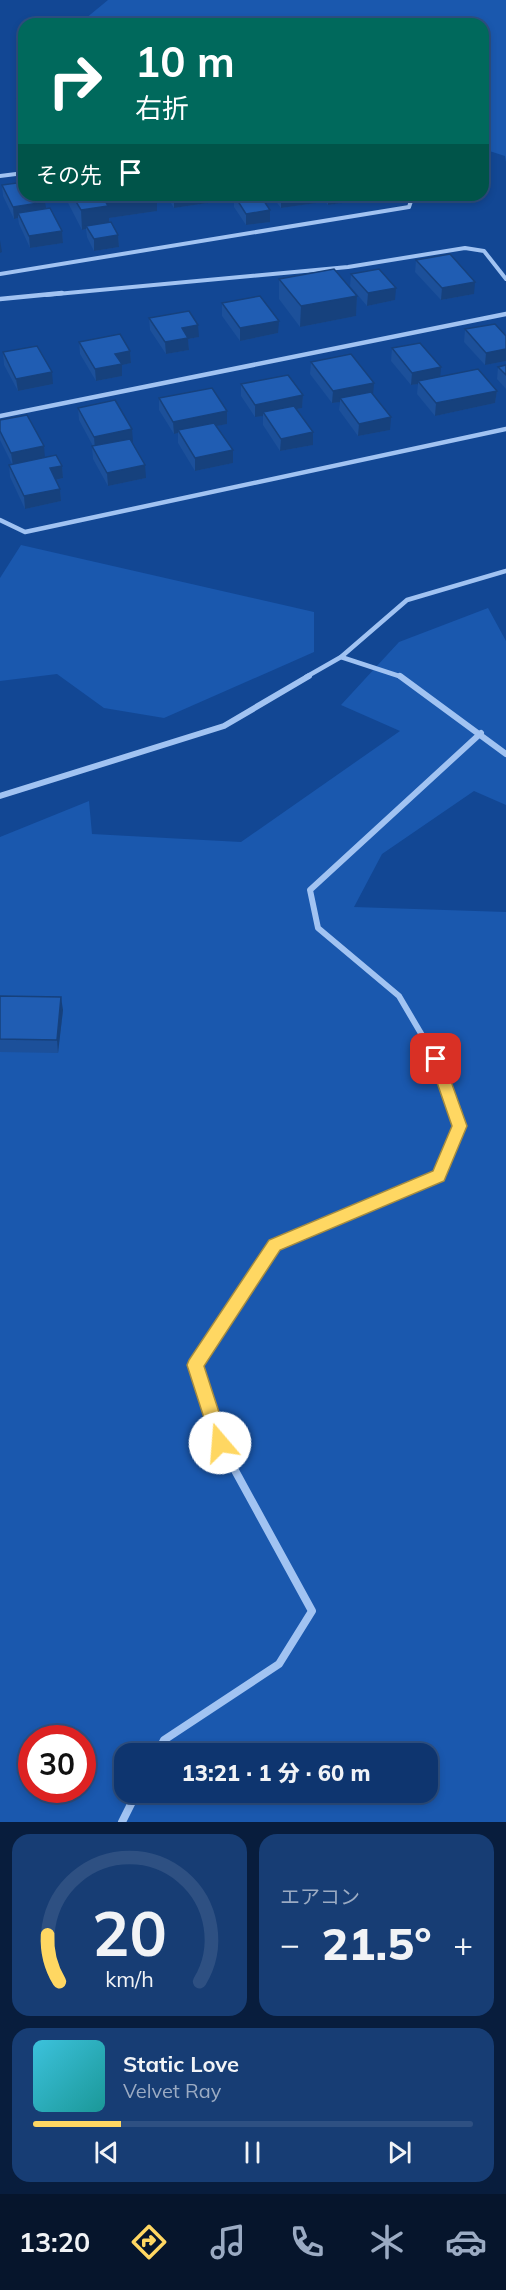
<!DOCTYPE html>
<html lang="ja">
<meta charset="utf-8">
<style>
body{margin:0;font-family:Mulish,"Noto Sans JP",sans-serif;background:#173d74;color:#f1f3f6;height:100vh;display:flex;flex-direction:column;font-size:22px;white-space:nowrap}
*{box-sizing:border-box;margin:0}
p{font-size:20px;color:#9babc3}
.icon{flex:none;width:33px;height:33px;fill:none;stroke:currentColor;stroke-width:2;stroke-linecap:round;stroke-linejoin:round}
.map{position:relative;height:1822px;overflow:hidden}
.sheet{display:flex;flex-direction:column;gap:12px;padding:12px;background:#081d3d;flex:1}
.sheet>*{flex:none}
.top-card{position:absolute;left:18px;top:18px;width:471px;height:183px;border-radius:18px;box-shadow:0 3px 9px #0003,0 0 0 2px #2e5082;background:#00695c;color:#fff;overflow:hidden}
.speed{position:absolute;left:18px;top:1725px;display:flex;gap:12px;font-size:30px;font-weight:700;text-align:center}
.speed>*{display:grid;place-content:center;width:78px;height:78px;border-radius:50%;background:#0e356f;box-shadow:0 3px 9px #0003,0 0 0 2px #2e5082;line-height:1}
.speed .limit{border:9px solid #d22;background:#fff;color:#111}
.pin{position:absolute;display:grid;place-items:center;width:51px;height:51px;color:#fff;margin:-26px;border-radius:12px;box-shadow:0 3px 9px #0006}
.me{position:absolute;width:66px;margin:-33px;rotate:342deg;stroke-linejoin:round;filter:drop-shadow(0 0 4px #0008)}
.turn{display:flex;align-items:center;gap:21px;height:126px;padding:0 18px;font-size:27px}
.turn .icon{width:78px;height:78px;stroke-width:2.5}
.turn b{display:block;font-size:42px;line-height:51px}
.then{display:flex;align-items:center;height:57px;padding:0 18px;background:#0003;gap:12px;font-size:22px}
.big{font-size:45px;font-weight:800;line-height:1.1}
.sheet .widget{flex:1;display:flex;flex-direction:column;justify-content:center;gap:9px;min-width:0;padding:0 21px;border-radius:18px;background:#173d74}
.sheet .dial{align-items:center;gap:0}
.dial svg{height:156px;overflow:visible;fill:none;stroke:#2e5082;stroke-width:7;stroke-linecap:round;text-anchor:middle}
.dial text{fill:#f1f3f6;stroke:none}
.song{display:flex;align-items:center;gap:18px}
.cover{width:72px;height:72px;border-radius:9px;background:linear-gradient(135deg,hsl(190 70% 55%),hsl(180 70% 35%))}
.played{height:6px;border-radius:3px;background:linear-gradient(90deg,#ffd762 20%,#2e5082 20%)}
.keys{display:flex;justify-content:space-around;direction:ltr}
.heat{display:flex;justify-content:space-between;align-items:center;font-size:33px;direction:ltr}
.sheet .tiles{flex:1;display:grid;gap:12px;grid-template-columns:1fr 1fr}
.widget:last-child{grid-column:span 2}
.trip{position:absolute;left:114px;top:1743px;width:324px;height:60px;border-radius:18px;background:#0e356f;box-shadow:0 3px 9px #0003,0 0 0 2px #2e5082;font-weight:800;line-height:60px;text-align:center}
.tabs{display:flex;height:96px;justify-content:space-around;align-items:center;background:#06152c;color:#9babc3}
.tabs .icon{width:42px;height:42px}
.tabs .on{color:#ffd762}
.tabs b{font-size:27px;color:#f1f3f6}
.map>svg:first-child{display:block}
</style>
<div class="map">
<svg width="506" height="1822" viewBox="0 0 506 1822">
<rect width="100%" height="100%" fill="#124794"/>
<g fill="#1a58ae" fill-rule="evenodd">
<path d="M108,0H506V162L505,156L483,149V24H100L85,19Z"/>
<path d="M21,545L314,612V652L164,718L104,708L57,674L0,681V578Z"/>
<path d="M488,608L506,641V805L474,791L382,854L354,907L506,912V1822H0V837L89,801L92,834L241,842L400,731L341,705L399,642ZM32,1738H82V1790H32ZM124,1754H428V1792H124Z"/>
</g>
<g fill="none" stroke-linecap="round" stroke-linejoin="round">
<g stroke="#a1c3f2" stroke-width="4">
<path d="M0,176L24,173"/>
<path d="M0,274L409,207L413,195"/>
<path d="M46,295L348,267L465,248L484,251L506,279"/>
</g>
<g stroke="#a1c3f2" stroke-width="4.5">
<path d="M0,299L62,293"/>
<path d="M0,416L506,314"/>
<path d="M0,520L25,532L506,429"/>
<path d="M341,657L402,677"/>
<path d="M306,677L341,657L407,600L506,571"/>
</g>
<g stroke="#a1c3f2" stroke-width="6">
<path d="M400,676L506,754"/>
<path d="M0,796L224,726L309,676"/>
<path d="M438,1175L460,1126L436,1059L399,996L318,928L310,890L481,733"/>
</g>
<g stroke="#a1c3f2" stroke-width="8">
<path d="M157,1754L164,1740L279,1664L312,1611L220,1443L195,1365L275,1245L439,1174"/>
<path d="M122,1822L137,1792"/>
</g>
</g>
<g fill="#1c509a">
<path d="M24,98V118L19,110L17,99Z"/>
<path d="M2,185L46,208L62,231L63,243L30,248L19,224L18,218L14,219L3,196Z"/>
<path d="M67,195H157V211L109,218V222L118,235L119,247L94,251L87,237L86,229L82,230L68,203Z"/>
<path d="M166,195H260L270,210V222L246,225L234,207V199L174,208Z"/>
<path d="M271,195H316V203L281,208Z"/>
<path d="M320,195H395L328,205Z"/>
<path d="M416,260L474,294L441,300L415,272Z"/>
<path d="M351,274L395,300L367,306L350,286Z"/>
<path d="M279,279L357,296L356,316L300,327L279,299Z"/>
<path d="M222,303L278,333L240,341L222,316Z"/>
<path d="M149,318L199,337L188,339L189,350L166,354L150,330Z"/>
<path d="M465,329L506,336V361L485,365L464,342Z"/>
<path d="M79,342L130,351L131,363L122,365V376L96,381L80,354Z"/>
<path d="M392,348L440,377L497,391L495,403L435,416L417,394L418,384L411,385L391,361Z"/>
<path d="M3,352L53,384L18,391L4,365Z"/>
<path d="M311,362L373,395L390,430L358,436L339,410L340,402L332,403L310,374Z"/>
<path d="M506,365V389L497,379L498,367Z"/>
<path d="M241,384L303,395L302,408L297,409L313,445L280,451L263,425V416L255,417L241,396Z"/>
<path d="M159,398L227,411V424L216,426L233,450V463L195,471L178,443V433L174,434L159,410Z"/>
<path d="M78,408L133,442H131L146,478L108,486L93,459L92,446H93L79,420Z"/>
<path d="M0,420L45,457L62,466L63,478L56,480L60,489L61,501L25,509L10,477L9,465L12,464L0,440Z"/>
<path d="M0,996L63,1010L58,1053L0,1052Z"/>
</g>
<g fill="#16417d">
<path d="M130,195H157V211L109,218V226H86V229L82,230L81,210L104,199Z"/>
<path d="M174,195H233L234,199L174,208Z"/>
<path d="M292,195H316V203L281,208V197Z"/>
<path d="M328,195H395L328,205Z"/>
<path d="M45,202L47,214L18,213V218L14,219L13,207Z"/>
<path d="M270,210V222L246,225V214Z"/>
<path d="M62,231L63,243L30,248L29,236Z"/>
<path d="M118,235L119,247L94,251V239Z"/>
<path d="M0,240L2,252L0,253Z"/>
<path d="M475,282L474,294L441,300L442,288Z"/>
<path d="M396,288L395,300L367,306L368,293Z"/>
<path d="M357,296L356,316L300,327L301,306Z"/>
<path d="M279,321L278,333L240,341V328Z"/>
<path d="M198,325L199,337L188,339L189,350L166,354L165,342L182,328Z"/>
<path d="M506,349V361L485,365L486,353Z"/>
<path d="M130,351L131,363L122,365V376L96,381L95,369L115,354Z"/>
<path d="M441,367L440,379L418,381V384L411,385L412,373Z"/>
<path d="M52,372L53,384L18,391L16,379Z"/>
<path d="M374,383L373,395L340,398V402L332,403L333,391Z"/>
<path d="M497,391L495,403L435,416L436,403Z"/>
<path d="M303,395L302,408L265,415L263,412V416L255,417V405Z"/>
<path d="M227,411V424L180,433L178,430V433L174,434L173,422Z"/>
<path d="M391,417L390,430L358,436L359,424Z"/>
<path d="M132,429L133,442L95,449L94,437Z"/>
<path d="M313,432V445L280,451L281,439Z"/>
<path d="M44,446L45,459L13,466L11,453Z"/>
<path d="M233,450V463L195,471V458Z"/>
<path d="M145,465L146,478L108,486L107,473Z"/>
<path d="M62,466L63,478L51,481L50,468Z"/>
<path d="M60,489L61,501L25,509L24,496Z"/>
<path d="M61,997L63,1010L58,1053L57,1040Z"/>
</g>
<g fill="#205db3" stroke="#16417d" stroke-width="1.5">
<path d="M24,98V109L17,99Z"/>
<path d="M24,182V195H42L45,202L13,207L2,185Z"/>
<path d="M72,195H130L104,199L108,206L81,210Z"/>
<path d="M234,195H260L270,210L246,214Z"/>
<path d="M50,208L62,231L29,236L18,213Z"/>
<path d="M111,222L118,235L94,239L86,226Z"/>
<path d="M450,254L475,282L442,288L416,260Z"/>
<path d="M334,269L357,296L301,306L279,279Z"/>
<path d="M379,269L396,288L368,293L351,274Z"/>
<path d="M260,296L279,321L240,328L222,303Z"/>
<path d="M189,311L198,325L182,328L188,338L165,342L149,318Z"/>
<path d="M495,324L506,336V349L486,353L465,329Z"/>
<path d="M120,334L130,351L115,354L122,364L95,369L79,342Z"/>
<path d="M420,343L441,367L412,373L392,348Z"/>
<path d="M37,346L52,372L16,379L3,352Z"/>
<path d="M351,354L374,383L333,391L311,362Z"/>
<path d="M506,365V375L498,367Z"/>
<path d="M478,369L497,391L436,403L418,381Z"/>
<path d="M288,375L303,395L255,405L241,384Z"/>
<path d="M212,388L227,411L173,422L159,398Z"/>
<path d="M371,392L391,417L359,424L340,398Z"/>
<path d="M115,400L132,429L94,437L78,408Z"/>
<path d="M294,406L313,432L281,439L263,412Z"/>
<path d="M27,415L44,446L11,453L0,431V420Z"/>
<path d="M214,423L233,450L195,458L178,430Z"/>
<path d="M130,439L145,465L107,473L92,446Z"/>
<path d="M56,455L62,466L50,468L60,489L24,496L9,465Z"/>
<path d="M0,996L61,997L57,1040L0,1039Z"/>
</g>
<path fill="#ffd762" stroke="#a68c40" stroke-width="1.5" d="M436,1053L441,1055L443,1059L467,1126L444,1181L280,1250L204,1366L229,1443L226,1449L220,1451L214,1449L187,1365L189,1360L269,1240L433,1171L452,1126L429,1059L431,1055Z"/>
</svg>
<div class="speed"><div class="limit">30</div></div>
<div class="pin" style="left:436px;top:1059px;background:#d93025"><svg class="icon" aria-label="arrive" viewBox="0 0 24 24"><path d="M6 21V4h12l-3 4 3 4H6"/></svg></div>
<svg class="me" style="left:220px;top:1443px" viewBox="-20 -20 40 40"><circle r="19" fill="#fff"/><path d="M0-13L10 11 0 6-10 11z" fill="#ffd762"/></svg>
<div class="trip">13:21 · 1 分 · 60 m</div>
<div class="top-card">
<div class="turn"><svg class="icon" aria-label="right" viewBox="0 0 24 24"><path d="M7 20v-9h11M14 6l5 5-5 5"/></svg><div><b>10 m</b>右折</div></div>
<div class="then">その先<svg class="icon" aria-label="arrive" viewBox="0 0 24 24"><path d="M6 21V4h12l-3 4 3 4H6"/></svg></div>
</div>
</div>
<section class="sheet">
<div class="tiles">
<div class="widget dial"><svg viewBox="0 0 100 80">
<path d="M14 69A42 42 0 1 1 86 69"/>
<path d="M14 69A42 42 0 0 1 8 45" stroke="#ffd762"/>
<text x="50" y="56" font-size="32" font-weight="700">20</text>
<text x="50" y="72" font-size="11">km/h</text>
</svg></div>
<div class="widget"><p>エアコン</p>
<div class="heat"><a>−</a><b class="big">21.5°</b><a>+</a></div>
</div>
<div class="widget">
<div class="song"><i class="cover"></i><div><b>Static Love</b><p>Velvet Ray</p></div></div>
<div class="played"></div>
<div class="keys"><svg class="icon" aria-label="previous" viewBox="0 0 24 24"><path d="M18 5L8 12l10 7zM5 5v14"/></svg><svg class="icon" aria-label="pause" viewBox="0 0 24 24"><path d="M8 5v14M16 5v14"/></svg><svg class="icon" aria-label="next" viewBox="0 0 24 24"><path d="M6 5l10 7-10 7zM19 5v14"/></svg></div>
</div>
</div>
</section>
<nav class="tabs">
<b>13:20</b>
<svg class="icon on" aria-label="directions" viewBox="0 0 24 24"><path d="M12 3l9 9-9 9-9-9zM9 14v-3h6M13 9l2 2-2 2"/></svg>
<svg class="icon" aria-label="music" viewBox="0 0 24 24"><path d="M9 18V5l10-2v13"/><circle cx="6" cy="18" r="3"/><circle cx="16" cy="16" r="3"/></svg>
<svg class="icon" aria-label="phone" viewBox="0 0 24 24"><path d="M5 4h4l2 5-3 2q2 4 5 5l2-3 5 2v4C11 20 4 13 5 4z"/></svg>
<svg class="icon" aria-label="climate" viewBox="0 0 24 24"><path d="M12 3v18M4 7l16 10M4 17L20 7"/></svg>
<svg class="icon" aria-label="car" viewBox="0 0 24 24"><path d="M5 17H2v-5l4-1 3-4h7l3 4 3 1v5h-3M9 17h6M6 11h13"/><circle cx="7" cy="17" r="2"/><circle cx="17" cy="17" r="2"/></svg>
</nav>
